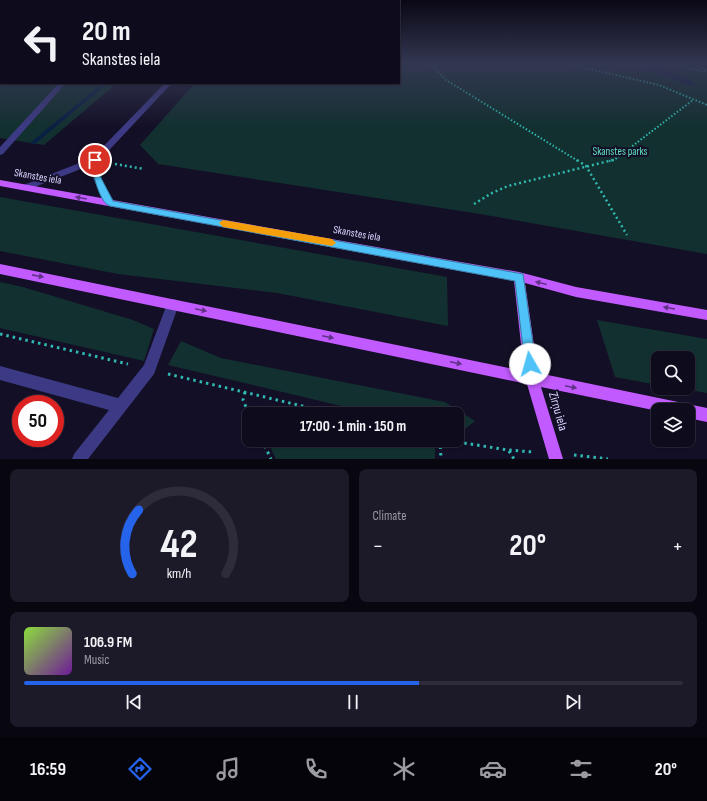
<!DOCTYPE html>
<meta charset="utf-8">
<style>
body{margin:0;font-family:"Sofia Sans Condensed",sans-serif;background:#1c1929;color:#f1f3f6;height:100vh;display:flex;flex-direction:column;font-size:15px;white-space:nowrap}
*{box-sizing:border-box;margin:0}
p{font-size:13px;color:#9b9ba3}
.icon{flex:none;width:22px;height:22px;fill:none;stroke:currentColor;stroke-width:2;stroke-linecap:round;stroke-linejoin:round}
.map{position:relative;height:459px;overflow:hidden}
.sheet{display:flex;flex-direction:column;gap:10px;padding:10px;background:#08060f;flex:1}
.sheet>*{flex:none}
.hud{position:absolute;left:0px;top:0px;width:400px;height:84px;box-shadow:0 1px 3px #0004,0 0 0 1px #2e2b3b;background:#0e0b1c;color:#f1f3f6;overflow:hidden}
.buttons{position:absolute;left:651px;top:351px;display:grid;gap:8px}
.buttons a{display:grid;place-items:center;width:44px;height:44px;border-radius:8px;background:#0e0b1c;box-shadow:0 1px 3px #0004,0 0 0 1px #2e2b3b;font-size:20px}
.speed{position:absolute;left:12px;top:395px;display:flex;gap:8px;font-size:20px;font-weight:700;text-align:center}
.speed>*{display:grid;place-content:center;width:52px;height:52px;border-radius:50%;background:#0e0b1c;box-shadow:0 1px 3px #0004,0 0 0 1px #2e2b3b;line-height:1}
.speed .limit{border:6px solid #d22;background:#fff;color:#111}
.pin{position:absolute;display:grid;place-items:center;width:34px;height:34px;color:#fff;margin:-17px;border:2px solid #fff;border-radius:50%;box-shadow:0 1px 4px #0007}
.me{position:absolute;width:44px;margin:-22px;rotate:353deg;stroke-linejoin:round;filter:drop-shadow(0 0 3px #0008)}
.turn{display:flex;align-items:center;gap:14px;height:84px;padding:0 16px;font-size:18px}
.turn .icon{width:52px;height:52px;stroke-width:2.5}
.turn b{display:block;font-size:28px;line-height:34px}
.big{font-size:30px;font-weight:700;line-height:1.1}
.sheet .card{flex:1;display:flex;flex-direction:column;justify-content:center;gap:6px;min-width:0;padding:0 14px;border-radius:8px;background:#1c1929}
.sheet .dial{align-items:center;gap:0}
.dial svg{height:104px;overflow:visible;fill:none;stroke:#2e2b3b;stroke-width:7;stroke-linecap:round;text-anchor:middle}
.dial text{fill:#f1f3f6;stroke:none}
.song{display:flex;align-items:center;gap:12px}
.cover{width:48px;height:48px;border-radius:6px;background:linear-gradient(135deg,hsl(90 70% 55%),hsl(280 70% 35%))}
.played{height:4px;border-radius:2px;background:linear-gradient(90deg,#2563eb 60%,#2e2b3b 60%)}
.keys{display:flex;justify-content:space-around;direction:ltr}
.heat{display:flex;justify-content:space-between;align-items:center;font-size:22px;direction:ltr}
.sheet .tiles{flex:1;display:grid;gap:10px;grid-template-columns:1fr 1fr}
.card:last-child{grid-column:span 2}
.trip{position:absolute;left:242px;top:407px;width:222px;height:40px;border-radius:8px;background:#0e0b1c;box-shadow:0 1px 3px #0004,0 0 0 1px #2e2b3b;font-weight:700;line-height:40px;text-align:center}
.tabs{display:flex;height:64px;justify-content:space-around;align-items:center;background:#06040b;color:#9b9ba3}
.tabs .icon{width:28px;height:28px}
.tabs .current{color:#2563eb}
.tabs b{font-size:18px;color:#f1f3f6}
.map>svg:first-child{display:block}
</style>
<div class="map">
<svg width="707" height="459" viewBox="0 0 707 459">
<rect width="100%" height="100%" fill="#130f26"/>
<g fill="#12302f">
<path d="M0,64L1,83H117L44,145L0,138Z"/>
<path d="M399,64H707V254L480,214L158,164L140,145L195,83H399Z"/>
<path d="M0,197L447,277L448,326L277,293L118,274L0,251Z"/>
<path d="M0,282L23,287L133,320L154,329L144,361L0,328Z"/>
<path d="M597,320L707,339V393L678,388H688V358H658V385L615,377Z"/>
<path d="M181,341L221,358L445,402L475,421L459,434H457V414H375L168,365Z"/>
<path d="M267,440H394L435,448V459H276Z"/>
</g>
<path fill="#0a1f44" d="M620,64H645L690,79L694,82L692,85H688L664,75Z"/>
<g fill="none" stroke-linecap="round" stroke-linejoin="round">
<g fill="#0a1f44" fill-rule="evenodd">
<rect x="0" y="75" width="1" height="3"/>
<path d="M103,83H108L35,144H31V142Z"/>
</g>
<g stroke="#2fb8b0" stroke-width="2" stroke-dasharray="1.5 2" stroke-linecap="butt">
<path d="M431,64L446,80L578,161"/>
<path d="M568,64L659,85L707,105"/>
<path d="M673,64L707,72"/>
<path d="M696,64L707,71"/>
<path d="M609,161L614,160L693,100"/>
</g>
<g stroke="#2fb8b0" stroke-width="2.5" stroke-dasharray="2 3" stroke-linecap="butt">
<path d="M577,160L586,166L627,235"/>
<path d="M115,164L144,169"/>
<path d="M474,204L492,193L508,186L613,160"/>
</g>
<g stroke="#2fb8b0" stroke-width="3" stroke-dasharray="2.5 4" stroke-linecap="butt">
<path d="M0,334L128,364"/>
<path d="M168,374L336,414"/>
<path d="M245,392L243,400L249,414"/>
<path d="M262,440L271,459"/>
<path d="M440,440L441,459"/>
<path d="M445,440L508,450L533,452"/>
<path d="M509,451L514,459"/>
<path d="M574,455L608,459"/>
</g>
<g fill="#3d3a85" fill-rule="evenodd">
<path d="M59,83H66L3,154L0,155V147Z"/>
<path d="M165,83H172L99,161L101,178L115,203L113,205H107L105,203L93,178L91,165L27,190H21L19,188L21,186L92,158Z"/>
<path d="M173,299L177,300L179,304L154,374L88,459H72L74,454L109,410L0,380V366L118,398L144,365L167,304L169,300Z"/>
</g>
<path fill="#c25bff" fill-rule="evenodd" d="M0,180L455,261L519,272L576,287L707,310V320L576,297L525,283L538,373L707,408V422L688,418V410H658V411L541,387L563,459H549L527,384L0,274V264L524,371L514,281L0,186Z"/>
</g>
<defs><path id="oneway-solid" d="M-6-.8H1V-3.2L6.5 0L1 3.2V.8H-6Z"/></defs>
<g fill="#623188">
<use href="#oneway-solid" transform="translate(81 198) rotate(-170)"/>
<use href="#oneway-solid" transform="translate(38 276) rotate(11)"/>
<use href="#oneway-solid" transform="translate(541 283) rotate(-166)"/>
<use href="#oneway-solid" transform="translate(669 308) rotate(-170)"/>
<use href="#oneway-solid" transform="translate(201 310) rotate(12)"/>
<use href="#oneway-solid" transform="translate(328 337) rotate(12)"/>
<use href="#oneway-solid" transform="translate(456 363) rotate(12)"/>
<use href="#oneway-solid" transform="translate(571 387) rotate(12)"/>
</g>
<linearGradient id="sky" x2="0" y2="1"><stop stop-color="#0a0815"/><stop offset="0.5" stop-color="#333752"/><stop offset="1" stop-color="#333752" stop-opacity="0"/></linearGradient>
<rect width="707" height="128" fill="url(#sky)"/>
<path fill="#4fc3f7" stroke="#337fa1" d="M95,157L99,160L101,178L113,201L523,274L536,364L535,368L530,370L526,368L525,364L515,281L110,206C99,203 92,170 91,160Z"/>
<path fill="#f59e0b" d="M223,220L332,239L336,243L332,246L223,227L219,223Z"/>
<g text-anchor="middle" stroke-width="4" stroke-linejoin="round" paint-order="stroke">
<g font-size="11" fill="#5fe0c0" stroke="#130f26">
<text x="620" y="155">Skanstes parks</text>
</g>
<g font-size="11" fill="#d9d4ff" stroke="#130f26">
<text transform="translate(38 176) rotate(10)" y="4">Skanstes iela</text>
<text transform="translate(357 233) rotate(10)" y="4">Skanstes iela</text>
</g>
<g font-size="13" fill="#d9d4ff" stroke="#130f26">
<text transform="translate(559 411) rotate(74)" y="5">Zirņu iela</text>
</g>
</g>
</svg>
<div class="buttons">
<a><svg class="icon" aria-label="search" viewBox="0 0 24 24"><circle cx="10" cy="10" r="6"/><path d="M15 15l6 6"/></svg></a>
<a><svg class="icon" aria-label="layers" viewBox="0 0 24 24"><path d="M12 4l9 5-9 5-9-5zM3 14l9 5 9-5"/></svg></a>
</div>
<div class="speed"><div class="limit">50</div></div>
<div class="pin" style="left:95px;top:160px;background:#d93025"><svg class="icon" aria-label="arrive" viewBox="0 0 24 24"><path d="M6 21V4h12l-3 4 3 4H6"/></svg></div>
<svg class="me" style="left:530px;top:364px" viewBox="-20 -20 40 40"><circle r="19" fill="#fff"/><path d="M0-13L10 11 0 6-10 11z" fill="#4fc3f7"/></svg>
<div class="trip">17:00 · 1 min · 150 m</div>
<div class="hud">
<div class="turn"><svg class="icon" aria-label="left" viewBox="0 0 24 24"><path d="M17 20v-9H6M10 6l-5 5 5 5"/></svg><div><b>20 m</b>Skanstes iela</div></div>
</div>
</div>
<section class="sheet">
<div class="tiles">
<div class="card dial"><svg viewBox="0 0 100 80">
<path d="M14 69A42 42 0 1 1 86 69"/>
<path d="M14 69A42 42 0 0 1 19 20" stroke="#2563eb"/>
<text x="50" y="56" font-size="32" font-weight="700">42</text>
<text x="50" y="72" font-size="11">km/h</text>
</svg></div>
<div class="card"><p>Climate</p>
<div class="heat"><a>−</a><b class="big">20°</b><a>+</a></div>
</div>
<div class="card">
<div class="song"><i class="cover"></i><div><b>106.9 FM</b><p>Music</p></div></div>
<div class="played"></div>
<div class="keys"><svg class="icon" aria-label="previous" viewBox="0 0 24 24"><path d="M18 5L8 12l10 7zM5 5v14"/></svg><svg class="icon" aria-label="pause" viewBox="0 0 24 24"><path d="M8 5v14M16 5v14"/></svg><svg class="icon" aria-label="next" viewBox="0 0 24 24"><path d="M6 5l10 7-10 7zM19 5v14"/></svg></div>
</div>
</div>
</section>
<nav class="tabs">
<b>16:59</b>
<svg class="icon current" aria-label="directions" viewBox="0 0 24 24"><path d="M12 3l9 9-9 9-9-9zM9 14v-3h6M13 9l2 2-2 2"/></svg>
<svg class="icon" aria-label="music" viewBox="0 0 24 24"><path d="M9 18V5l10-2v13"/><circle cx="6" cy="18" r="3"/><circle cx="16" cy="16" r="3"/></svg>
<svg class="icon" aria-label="phone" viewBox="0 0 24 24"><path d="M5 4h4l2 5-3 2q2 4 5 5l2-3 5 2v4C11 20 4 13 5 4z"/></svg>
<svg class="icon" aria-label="climate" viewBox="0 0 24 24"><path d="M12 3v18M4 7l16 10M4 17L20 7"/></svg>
<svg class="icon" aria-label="car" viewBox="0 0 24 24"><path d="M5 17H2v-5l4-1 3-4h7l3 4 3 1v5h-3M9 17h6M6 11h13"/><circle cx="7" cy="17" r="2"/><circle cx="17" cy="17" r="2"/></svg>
<svg class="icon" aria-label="filters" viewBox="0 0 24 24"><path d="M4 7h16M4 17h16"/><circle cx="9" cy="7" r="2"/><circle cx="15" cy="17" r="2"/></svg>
<b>20°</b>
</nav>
